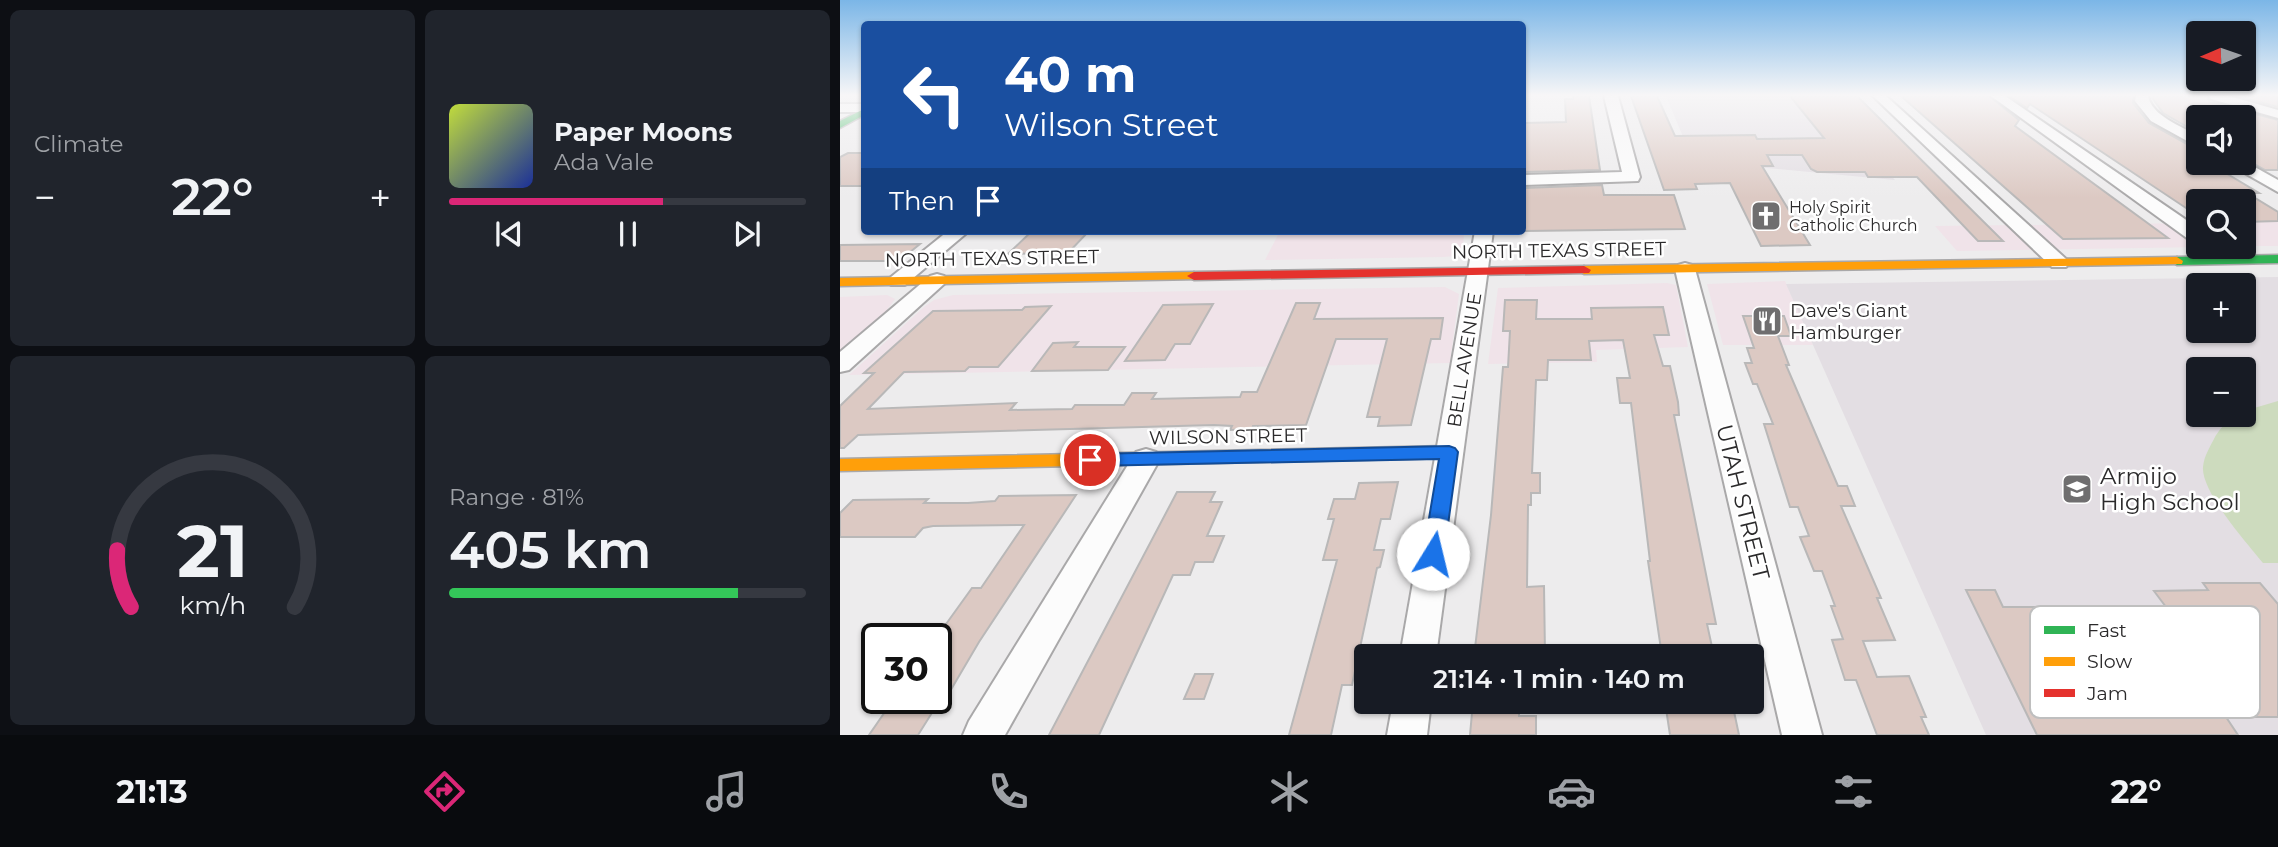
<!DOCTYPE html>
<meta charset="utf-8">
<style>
body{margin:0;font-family:Montserrat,sans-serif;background:#20242c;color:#f1f3f6;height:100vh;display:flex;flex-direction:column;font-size:26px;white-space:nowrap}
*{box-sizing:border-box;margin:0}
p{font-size:23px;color:#9ea1a6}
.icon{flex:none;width:38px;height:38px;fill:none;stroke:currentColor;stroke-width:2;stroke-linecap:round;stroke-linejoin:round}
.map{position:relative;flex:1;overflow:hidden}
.panel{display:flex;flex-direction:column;gap:10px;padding:10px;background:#0d0f14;width:840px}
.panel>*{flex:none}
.hud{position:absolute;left:21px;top:21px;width:665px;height:214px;border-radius:7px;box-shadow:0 2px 5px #0004;background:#1a4fa0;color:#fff;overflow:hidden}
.needle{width:46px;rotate:268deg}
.controls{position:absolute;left:1346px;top:21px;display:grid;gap:14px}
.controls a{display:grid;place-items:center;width:70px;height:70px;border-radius:7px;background:#171b24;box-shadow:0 2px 5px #0004;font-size:35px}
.speed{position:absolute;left:21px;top:623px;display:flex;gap:14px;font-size:35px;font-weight:700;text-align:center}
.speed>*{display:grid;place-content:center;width:91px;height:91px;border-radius:50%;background:#171b24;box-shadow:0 2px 5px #0004;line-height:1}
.speed .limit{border:4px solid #111;border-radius:10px;background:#fff;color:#111}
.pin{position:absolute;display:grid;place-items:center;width:60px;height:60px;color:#fff;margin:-30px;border:4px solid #fff;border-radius:50%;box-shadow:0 2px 7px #0007}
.me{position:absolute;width:77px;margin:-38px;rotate:9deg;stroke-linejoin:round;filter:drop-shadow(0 0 5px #0008)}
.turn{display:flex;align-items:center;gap:24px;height:147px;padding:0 28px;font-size:32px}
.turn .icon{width:91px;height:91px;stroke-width:2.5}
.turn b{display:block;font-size:49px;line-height:60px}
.then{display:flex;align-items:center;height:66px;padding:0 28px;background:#0003;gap:14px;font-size:26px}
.big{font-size:52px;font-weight:600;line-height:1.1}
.panel .widget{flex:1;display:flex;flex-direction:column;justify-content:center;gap:10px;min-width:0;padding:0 24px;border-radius:10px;background:#20242c}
.panel .dial{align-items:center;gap:0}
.dial svg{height:182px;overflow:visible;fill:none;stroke:#363941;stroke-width:7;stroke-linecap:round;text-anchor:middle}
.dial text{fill:#f1f3f6;stroke:none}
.song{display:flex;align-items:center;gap:21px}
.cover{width:84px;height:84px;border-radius:10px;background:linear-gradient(135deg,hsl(70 70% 55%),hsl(230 70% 35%))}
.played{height:7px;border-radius:4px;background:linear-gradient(90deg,#db2777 60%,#363941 60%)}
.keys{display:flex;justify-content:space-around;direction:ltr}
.heat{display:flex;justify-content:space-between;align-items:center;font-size:38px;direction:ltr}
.charge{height:10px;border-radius:5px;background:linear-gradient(90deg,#34c759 81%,#363941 0)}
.panel .tiles{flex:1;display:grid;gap:10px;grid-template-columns:repeat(2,1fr)}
.trip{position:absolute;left:514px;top:644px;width:410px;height:70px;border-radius:7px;background:#171b24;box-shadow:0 2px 5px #0004;font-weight:600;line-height:70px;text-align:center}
.dock{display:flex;height:112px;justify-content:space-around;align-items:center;background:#090b0e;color:#9ea1a6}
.dock .icon{width:49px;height:49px}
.dock .on{color:#db2777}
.dock b{font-size:32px;color:#f1f3f6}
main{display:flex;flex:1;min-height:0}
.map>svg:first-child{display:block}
</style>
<main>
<section class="panel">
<div class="tiles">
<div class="widget"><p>Climate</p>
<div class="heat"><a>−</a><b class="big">22°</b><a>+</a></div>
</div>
<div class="widget">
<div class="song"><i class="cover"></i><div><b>Paper Moons</b><p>Ada Vale</p></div></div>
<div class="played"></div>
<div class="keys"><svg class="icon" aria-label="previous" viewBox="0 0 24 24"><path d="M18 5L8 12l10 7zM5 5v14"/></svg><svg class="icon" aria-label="pause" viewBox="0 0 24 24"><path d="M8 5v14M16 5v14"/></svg><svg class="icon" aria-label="next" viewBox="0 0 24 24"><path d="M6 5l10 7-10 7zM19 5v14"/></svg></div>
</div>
<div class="widget dial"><svg viewBox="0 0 100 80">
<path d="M14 69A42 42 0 1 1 86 69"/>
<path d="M14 69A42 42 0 0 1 8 44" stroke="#db2777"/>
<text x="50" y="56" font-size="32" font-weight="700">21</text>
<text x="50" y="72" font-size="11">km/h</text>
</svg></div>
<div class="widget"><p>Range · 81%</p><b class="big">405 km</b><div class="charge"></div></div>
</div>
</section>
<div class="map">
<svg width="1438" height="735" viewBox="0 0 1438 735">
<rect width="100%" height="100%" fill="#edeced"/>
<g fill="#f0e3e9">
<rect x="1404" y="222" width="34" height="24"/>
<path d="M1358,223V247H1365L1117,251L1095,226Z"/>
<path d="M440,231H624L623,249L614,256L604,257L425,260Z"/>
<path d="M945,281L973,345H883L867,284Z"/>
<path d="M827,283L836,285L848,347L756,350L757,362L648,364L658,288Z"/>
<path d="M605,287L619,294L610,363L9,375L84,307L94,300L113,295Z"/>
<path d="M47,295L55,299L44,314L0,350V297Z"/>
</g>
<g fill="#e3dee3" fill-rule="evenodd">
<path d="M826,96H980L1055,180L917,167L856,168Z"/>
<path d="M1438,277V735H1146L946,284ZM1358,285H1404V331H1358ZM1358,369H1404V415H1358Z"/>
</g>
<path fill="#cddbbe" d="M1438,401V563H1423C1407,543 1361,492 1363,467C1364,456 1370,447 1375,437C1381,427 1392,415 1404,415V411Z"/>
<g fill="#dcc9c3" stroke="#b9b8b8" stroke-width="2">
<path d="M733,96H749L760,170L682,172V123L726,122L725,99H733Z"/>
<path d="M791,96H817L835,136L915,135L917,139L984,138L950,96H1017L1163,241H1138L1077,177H1028L1025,172H977L971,169L962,155H927L933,166H922L970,245L921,246L890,183L855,184L857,189L824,190Z"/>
<path d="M1061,96H1149L1179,120L1175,126L1328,238L1223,239Z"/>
<path d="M1169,96H1293V103L1309,123L1358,150V163H1369L1419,193H1407L1438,212V221L1404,222V201H1358V216L1190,104L1187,108Z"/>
<path d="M1311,96H1366L1370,102L1438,120V170H1425L1404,158V117H1358V133L1323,113Z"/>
<path d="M1397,96H1438V107Z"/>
<path d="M8,153H24V186H0V157Z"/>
<path d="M762,185L764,195H834L845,229L682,231V188Z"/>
<path d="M192,231H249L228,253L168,254Z"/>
<path d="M80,244L59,261H0V245Z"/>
<path d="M665,300H697L696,319H752L751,308L823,307L829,335H814L823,366H830L838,402L839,415H834L876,624H867L874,656H822L808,561H810L791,403H780L777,378H790L783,340L749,341L751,360H708L707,380H696L692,473H700V493H691V505H688L687,587L704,586L705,655L644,656V648H635L651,515L663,367H668L670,331H663Z"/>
<path d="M456,303H480L474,319L603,318L600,339H591L571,425L538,426L540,417H527L547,339H496L466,425L413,426L412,429L390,430L392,426L374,425L18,435L4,448H0V406L34,373H24L93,311L182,310L185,307L211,306L158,367H129L125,371L64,372L28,409L176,403L170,410L232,409L235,405H284L292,393H316L312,399L400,397L402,392H417Z"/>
<path d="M373,304L350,344H335L325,360L285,361L323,305Z"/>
<path d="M903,316H944L951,336H938L949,365H946L998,486H1007L1015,506H1001L1041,598H1037L1055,640L1023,641L1037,677L1069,676L1086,717H1081L1089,735H1037L1016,680H1005L992,640L1003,639L991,606H995L982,571H974L960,537L969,536L958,507H950L924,424H933L917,384H913L905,363H912L907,348H914Z"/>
<path d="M238,342L234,347H285L268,370L192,371L213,343Z"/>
<path d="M558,482L550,519H541L534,550H544L540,567L537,568L512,685H502L491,735H449L497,560H483L494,519H488L494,499H515L519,483Z"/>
<path d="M337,492H375L370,502H382L367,536H384L373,562H355L350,575H333L259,735H209Z"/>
<path d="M236,495L139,642L109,693H96V638L132,588H141L184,525L93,526L83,528L75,537H0V513L13,500L88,499L84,503H128L155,501L159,496Z"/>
<path d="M1363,583H1420L1438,604V717H1386L1398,735H1197L1126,590H1155L1163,607H1326L1314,591L1368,590Z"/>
<path d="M355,674H373L364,699H344Z"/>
<path d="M633,702H679V716H696V735H630Z"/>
<path d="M825,702H892L899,735H830Z"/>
<path d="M95,708L78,735H29L47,709Z"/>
</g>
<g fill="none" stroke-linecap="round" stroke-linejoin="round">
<g stroke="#a9a8a9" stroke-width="4">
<g id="street">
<path d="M764,96H778L800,177L798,181L682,185V175L782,172Z"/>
<path d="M1033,96H1046L1226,259L1229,263L1226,267H1212Z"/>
<path d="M1151,96H1165L1358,228V243L1351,241Z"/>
<path d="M1296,96H1308C1312,116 1341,126 1358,136V147L1311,121L1295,101Z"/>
<path d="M1369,96H1389L1438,110V118L1371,99Z"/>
<rect x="0" y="104" width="24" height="8"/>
<path d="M1404,161L1438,180V192L1387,163Z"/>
<path d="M108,231H129L65,285H51L48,281L51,277Z"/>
<path d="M635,231H653L596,656H560Z"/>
<path d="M845,263L852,265L855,269L982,735H942L835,269L838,265Z"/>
<path d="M97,274L104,276L107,280L104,284L9,370L0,372V352L90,276Z"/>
<path d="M306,449L316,452L320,459L165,735H123L129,721L296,452Z"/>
<path d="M553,702H591L587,735H547Z"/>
</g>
</g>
<g stroke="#a9a8a9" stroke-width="3">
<g id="fast">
<path d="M24,109V115L0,128V121Z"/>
<path d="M1438,255V263L1337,265L1331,261L1337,257Z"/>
</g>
</g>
<g stroke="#a9a8a9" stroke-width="3">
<g id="slow">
<path d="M1337,257L1343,261L1342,264L744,274L737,270L744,266Z"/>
<path d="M354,272L361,276L359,279L0,286V278Z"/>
<path d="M609,446L615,448L618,452L615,456L609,458L0,471V459Z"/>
</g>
</g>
<g stroke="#a9a8a9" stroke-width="3">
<path id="jam" d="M744,266L751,270L749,273L354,280L347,276L354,272Z"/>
</g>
<use href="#street" fill="#fcfcfc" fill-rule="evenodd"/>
<use href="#fast" fill="#30b455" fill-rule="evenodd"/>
<use href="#slow" fill="#ff9f0a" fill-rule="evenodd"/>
<use href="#jam" fill="#e5322d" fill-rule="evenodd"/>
</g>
<linearGradient id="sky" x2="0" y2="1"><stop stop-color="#7bb6e7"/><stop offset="0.48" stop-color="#f7f6f7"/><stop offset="1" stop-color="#f7f6f7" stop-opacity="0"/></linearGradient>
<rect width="1438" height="198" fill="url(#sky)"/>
<path fill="#1a73e8" stroke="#114b97" stroke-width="2" d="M609,446L615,448L618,452L604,554L601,560L593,562L586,560L583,554L599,459L250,466L243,464L241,460L243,455L250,454Z"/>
<defs>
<g id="church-square" transform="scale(1.575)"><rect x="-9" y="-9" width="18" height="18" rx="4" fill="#6f6e6f" stroke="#fff"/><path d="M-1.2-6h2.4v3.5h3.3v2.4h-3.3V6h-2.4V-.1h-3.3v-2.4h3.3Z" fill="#fff"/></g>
<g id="restaurant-square" transform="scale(1.575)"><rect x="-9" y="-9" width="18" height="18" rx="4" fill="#6f6e6f" stroke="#fff"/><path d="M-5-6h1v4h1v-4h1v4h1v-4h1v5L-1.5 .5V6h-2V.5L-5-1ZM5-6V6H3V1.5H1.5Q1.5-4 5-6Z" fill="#fff"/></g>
<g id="school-square" transform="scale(1.575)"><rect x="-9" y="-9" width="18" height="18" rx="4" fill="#6f6e6f" stroke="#fff"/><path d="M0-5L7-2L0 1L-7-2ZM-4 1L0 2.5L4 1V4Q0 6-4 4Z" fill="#fff"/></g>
</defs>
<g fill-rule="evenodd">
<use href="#church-square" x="926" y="216"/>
<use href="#restaurant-square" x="927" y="321"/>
<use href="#school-square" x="1237" y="489"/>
</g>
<g text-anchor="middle" stroke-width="5" stroke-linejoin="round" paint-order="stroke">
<g font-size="16" fill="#2b2a2b" stroke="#fff" text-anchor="start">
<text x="949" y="213">Holy Spirit<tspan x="949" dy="18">Catholic Church</tspan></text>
</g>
<g font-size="19" fill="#2b2a2b" stroke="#fff">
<text transform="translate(719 250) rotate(-1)" y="7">NORTH TEXAS STREET</text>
<text transform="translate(152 258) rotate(-1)" y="7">NORTH TEXAS STREET</text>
<text transform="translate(624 360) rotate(-81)" y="7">BELL AVENUE</text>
<text transform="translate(388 436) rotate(-1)" y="7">WILSON STREET</text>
</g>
<g font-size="19" fill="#2b2a2b" stroke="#fff" text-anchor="start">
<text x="950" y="317">Dave's Giant<tspan x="950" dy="22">Hamburger</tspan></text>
</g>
<g font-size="23" fill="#2b2a2b" stroke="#fff" text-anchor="start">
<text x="1260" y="484">Armijo<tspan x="1260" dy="26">High School</tspan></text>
</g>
<g font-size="23" fill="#2b2a2b" stroke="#fff">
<text transform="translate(903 502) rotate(76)" y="8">UTAH STREET</text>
</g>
</g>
<rect x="1190" y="606" width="230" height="112" rx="10" fill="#fff" stroke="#bfbfbf" stroke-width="2"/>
<rect x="1204" y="626" width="31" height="8" fill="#30b455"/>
<rect x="1204" y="657" width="31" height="9" fill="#ff9f0a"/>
<rect x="1204" y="689" width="31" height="8" fill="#e5322d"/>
<g font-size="19" fill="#2b2a2b">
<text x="1247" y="637">Fast</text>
<text x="1247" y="668">Slow</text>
<text x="1247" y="700">Jam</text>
</g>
</svg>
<div class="controls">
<a><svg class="needle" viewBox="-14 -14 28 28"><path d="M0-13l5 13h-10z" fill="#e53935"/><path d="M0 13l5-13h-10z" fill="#9ea1a6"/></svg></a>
<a><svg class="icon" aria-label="sound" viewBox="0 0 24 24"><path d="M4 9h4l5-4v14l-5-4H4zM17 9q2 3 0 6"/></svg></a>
<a><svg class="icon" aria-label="search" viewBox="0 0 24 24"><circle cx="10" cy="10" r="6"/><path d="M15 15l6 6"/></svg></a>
<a>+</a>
<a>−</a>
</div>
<div class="speed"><div class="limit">30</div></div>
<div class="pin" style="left:250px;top:460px;background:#d93025"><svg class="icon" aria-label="arrive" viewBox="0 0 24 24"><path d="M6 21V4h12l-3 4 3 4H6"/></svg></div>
<svg class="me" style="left:593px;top:554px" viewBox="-20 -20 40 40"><circle r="19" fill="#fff"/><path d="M0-13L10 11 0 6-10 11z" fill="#1a73e8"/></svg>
<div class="trip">21:14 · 1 min · 140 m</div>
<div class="hud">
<div class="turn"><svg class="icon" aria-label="left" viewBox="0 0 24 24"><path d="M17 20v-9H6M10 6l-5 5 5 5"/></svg><div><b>40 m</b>Wilson Street</div></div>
<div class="then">Then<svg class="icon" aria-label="arrive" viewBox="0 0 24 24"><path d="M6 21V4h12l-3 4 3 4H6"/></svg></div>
</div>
</div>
</main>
<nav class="dock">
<b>21:13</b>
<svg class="icon on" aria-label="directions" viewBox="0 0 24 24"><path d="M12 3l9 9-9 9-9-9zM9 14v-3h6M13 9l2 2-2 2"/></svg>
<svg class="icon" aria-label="music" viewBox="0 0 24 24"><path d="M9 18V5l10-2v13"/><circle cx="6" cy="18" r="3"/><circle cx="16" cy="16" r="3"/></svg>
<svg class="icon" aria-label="phone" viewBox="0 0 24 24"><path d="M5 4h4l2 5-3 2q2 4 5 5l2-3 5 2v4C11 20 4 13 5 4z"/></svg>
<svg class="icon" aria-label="climate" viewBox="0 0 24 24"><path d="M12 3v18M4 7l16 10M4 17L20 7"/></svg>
<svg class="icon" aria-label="car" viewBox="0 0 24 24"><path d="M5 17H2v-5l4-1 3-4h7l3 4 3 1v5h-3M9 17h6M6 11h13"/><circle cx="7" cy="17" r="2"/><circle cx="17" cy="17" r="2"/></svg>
<svg class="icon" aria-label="filters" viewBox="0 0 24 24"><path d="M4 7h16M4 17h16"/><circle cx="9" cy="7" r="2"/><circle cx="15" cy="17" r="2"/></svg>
<b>22°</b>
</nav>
